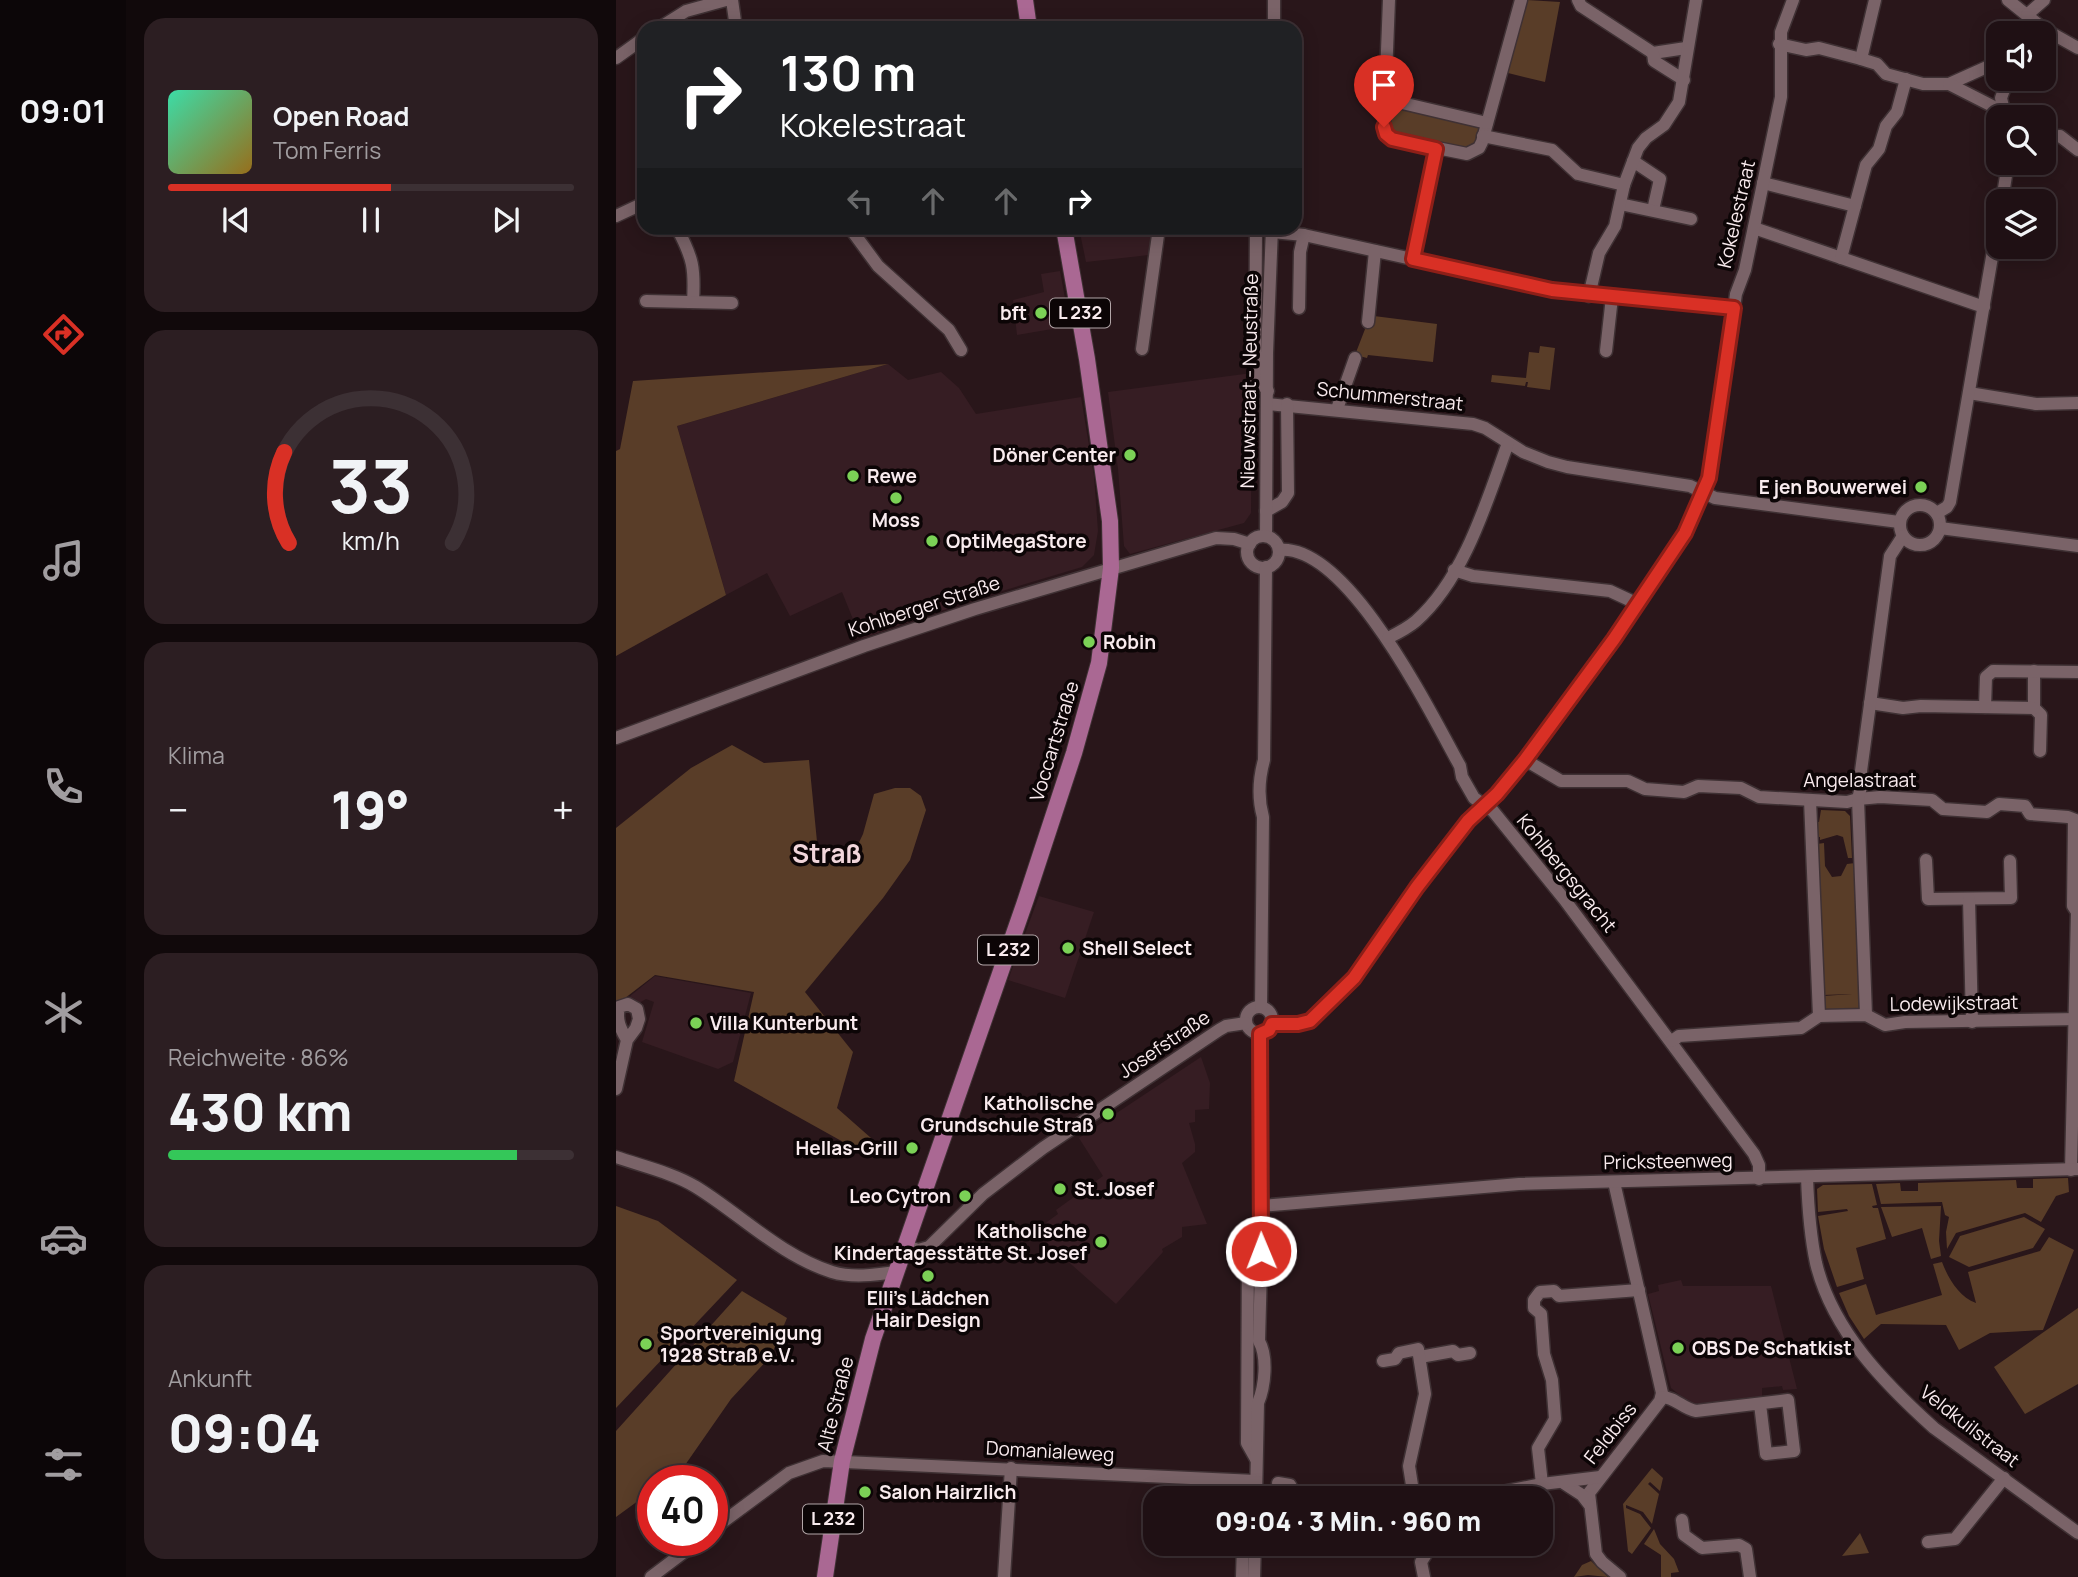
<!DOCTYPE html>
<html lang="de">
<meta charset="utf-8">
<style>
body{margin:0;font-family:Manrope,sans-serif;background:#2c1e22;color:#f1f3f6;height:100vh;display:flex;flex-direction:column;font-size:26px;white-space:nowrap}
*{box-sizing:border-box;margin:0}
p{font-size:23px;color:#a19da0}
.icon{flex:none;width:38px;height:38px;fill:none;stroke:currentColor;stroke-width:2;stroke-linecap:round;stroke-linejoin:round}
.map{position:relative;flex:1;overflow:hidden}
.details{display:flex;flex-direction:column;gap:18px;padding:18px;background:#11090b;width:490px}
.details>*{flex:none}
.top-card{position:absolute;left:21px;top:21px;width:665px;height:214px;border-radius:21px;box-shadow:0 4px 18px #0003,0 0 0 2px #3c3034;background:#202124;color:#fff;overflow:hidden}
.buttons{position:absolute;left:1370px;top:21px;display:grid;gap:14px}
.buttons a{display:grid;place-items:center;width:70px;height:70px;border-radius:14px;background:#1f1014;box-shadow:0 4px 18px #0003,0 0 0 2px #3c3034;font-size:35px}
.speed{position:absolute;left:21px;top:1465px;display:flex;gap:14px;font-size:35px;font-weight:700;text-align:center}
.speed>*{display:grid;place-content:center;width:91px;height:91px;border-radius:50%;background:#1f1014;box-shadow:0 4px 18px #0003,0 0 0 2px #3c3034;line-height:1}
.speed .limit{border:10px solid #d22;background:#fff;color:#111}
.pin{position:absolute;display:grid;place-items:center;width:60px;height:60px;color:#fff;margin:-72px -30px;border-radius:50% 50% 50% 0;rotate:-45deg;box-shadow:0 0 7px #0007}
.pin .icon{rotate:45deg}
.me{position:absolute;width:77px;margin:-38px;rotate:359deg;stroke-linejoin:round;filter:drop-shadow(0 0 5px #0008)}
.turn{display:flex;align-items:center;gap:24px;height:147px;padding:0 28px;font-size:32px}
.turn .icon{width:91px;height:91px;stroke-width:2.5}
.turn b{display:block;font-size:49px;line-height:60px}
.lanes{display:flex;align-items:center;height:66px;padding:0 28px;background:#0003;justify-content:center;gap:35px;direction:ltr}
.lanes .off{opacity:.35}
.big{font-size:52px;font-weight:800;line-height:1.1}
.details .tile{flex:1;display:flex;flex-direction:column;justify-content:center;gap:10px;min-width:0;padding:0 24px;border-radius:21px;background:#2c1e22}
.details .dial{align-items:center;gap:0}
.dial svg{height:182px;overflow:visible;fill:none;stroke:#3c3034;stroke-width:7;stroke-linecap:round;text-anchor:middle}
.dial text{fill:#f1f3f6;stroke:none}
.song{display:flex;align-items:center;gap:21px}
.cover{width:84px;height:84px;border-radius:10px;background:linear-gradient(135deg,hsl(160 70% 55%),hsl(40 70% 35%))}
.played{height:7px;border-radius:4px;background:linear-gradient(90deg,#d93025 55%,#3c3034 55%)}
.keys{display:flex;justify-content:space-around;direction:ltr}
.heat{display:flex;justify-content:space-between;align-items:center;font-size:38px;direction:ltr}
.charge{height:10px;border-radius:5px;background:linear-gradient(90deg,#34c759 86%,#3c3034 0)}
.trip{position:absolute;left:527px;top:1486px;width:410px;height:70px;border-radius:21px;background:#1f1014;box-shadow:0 4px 18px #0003,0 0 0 2px #3c3034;font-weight:800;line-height:70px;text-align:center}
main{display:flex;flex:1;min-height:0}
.tab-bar{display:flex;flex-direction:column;width:126px;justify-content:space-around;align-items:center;background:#0c0608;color:#a19da0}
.tab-bar .icon{width:49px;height:49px}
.tab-bar .current{color:#d93025}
.tab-bar b{font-size:32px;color:#f1f3f6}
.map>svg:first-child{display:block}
</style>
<main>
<nav class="tab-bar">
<b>09:01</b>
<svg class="icon current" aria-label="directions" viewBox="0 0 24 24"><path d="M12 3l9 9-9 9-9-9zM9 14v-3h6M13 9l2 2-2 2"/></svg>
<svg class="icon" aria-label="music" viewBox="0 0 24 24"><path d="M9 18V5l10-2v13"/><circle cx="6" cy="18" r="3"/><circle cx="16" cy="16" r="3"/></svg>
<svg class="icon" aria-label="phone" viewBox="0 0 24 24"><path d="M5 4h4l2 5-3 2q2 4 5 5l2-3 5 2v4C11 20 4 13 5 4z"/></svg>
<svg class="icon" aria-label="climate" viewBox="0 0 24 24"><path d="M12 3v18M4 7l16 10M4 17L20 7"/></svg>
<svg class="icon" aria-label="car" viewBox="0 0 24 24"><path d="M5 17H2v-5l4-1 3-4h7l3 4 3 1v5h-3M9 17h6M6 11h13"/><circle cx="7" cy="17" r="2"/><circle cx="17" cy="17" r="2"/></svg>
<svg class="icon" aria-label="filters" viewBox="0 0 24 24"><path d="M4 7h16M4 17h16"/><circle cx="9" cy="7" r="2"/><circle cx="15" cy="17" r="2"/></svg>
</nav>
<section class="details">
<div class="tile">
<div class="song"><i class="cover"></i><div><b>Open Road</b><p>Tom Ferris</p></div></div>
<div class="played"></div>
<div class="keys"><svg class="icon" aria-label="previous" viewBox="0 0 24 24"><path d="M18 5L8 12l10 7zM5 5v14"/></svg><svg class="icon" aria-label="pause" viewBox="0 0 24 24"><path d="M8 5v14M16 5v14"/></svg><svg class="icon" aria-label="next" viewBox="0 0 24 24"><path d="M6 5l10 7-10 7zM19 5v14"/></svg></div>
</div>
<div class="tile dial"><svg viewBox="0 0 100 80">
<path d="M14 69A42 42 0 1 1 86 69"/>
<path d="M14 69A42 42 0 0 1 12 29" stroke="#d93025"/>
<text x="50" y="56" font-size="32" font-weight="700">33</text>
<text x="50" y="72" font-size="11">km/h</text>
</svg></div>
<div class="tile"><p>Klima</p>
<div class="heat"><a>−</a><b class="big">19°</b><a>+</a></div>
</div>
<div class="tile"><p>Reichweite · 86%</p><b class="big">430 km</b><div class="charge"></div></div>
<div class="tile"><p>Ankunft</p><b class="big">09:04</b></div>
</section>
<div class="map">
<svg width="1462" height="1577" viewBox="0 0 1462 1577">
<rect width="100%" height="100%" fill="#29161a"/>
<g fill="#361d23">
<path d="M463,228H537L533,255L470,262Z"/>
<path d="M444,271L454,326L401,335L397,300L428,292L425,274Z"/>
<path d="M272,364L292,380L325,372L343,388L360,414L465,397L478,476L482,531L478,555L466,567L356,600L245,639L226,592L174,616L151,573L110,595L61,426Z"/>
<path d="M636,373L635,513L628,523L514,554L508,546L502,469L492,392Z"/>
<path d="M423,896L478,912L449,998L392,980Z"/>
<path d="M39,976L135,993L117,1062L102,1069L26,1042L38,1002L30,999L23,1003L13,997Z"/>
<path d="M585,1057L594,1083L593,1109L579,1110V1122L573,1123L579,1144V1152L566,1163L591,1224L566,1227V1237L546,1249L547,1252L500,1304L421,1234L431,1222L442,1214L440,1210L487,1176L463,1138Z"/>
<path d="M1065,1280L1067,1286H1155L1181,1389L1167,1390L1166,1386L1146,1388V1396L1078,1404L1072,1402L1055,1388L1032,1294L1043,1291L1042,1285Z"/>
</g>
<g fill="#593d28">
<path d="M911,0L944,2L929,82L892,73Z"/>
<path d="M773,104L865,124L861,141L855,149L781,136L773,130Z"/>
<path d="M758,316L821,324L817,362L752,355L751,358L739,355L751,324Z"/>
<path d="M924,346L939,348L934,390L911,387L912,382H910L909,386L875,382L876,375L910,378L913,352L923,353Z"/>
<path d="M272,364L61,426L110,595L0,656V451L4,449L17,381Z"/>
<path d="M116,745L148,763L193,760L203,862L237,855L247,834L258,794L279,788H294L305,796L310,810L294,860L267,898L189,992L237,1052L221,1108L255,1138L247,1153L118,1081L138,992L39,975L0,1005V828L75,768Z"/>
<path d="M1205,810L1229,811L1234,816L1236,858H1232L1227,837L1221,835L1204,840V837H1200L1199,822H1203Z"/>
<path d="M1208,843L1209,866L1216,877L1225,876L1231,864L1239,863L1244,1008L1240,1010H1210L1207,996L1236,994L1207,995L1201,844Z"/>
<path d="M1452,1178L1453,1192L1440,1196L1425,1222L1409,1213L1340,1233L1331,1249L1330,1232L1333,1217L1329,1215L1326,1202L1265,1204L1260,1184L1284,1183L1285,1191H1302V1183L1400,1180L1401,1188H1417V1179Z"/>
<path d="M1256,1184L1261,1205L1256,1206L1257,1208H1262L1270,1239L1240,1248L1248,1279L1221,1287L1208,1249L1202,1216L1232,1211L1231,1209L1202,1212L1201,1189L1207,1185Z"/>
<path d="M0,1206L42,1221L121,1280L0,1408Z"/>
<path d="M1325,1206L1323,1241L1325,1256L1315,1259L1306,1228L1276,1237L1265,1207Z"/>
<path d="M1408,1217L1429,1229L1417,1248L1353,1267L1333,1257L1344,1236Z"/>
<path d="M1433,1237L1458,1250L1427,1330L1374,1333L1343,1350L1330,1325L1265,1324L1248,1339L1233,1316L1223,1293L1250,1284L1260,1315L1326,1295L1317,1264L1326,1262C1332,1278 1343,1297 1360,1303L1352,1272L1424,1251Z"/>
<path d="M126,1291L171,1318L155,1356L115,1399L67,1468L50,1480H37V1490L0,1517V1431Z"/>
<path d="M1462,1308V1384L1409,1414L1378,1367Z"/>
<path d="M1036,1468L1047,1478L1044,1491L1034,1482L1032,1484L1043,1494L1036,1524L1027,1512L1010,1505V1508L1024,1514L1035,1528L1016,1554L1012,1551L1007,1504Z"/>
<path d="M1038,1529L1044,1544L1058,1559L1063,1572L1055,1573V1577H1045V1555L1028,1544Z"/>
<path d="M1244,1533L1253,1553L1226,1556Z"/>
<path d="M975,1561L992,1577L972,1575L958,1577L966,1565Z"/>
</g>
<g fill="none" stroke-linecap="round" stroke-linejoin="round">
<g stroke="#3f3134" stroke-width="15">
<g id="minor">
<path d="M116,0L120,28"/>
<path d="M773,0L768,127L770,134L776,139L851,154L863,148L866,142L905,0"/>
<path d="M962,0L965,6L1037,53L1070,48"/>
<path d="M1392,0L1428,29L1462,48"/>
<path d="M1411,15L1428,0"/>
<path d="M43,28L70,11L110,0"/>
<path d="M658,28V0"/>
<path d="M1163,44L1190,50L1203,48L1245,59L1261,64L1270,74L1307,84H1333L1382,62"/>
<path d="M1037,53L1038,61L1068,80"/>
<path d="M0,58L28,38"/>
<path d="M1245,59L1259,0"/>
<path d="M1333,84L1388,112"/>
<path d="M769,99L871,123"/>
<path d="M1389,115L1385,98L1392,79"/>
<path d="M867,136L936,150L962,174L1008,185"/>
<path d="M1428,138L1444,136L1462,150"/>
<path d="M1017,161L1044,179L1037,210"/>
<path d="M1147,183L1239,206"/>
<path d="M1386,201L1392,163"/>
<path d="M1004,204L1075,219"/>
<path d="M0,216L28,203"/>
<path d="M61,228C77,258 79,268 77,302"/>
<path d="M234,228L262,266L333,330L345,350"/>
<path d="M640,228L639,377L652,391"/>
<path d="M1138,228L1368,307"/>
<path d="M656,232L688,235L936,290L1118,308"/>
<path d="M1225,258L1250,165L1263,149L1270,126L1281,112L1290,79"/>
<path d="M797,259L820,149"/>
<path d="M973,296L983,253L999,226L1008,185L1022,148L1030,138L1048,125L1063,102L1080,0"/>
<path d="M30,301L116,303"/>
<path d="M683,308L684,252L688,235"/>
<path d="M752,322L759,251"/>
<path d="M526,349L543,228"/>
<path d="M990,351L996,297"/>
<path d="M1353,393L1420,404L1462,403"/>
<path d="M652,404L857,424L869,428L907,452L932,462L951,467L1074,486L1099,498L1283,522"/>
<path d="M721,409L739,358"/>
<circle cx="1304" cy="525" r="20"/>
<path d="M650,511L666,502L672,493L671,404"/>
<path d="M1321,513L1331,507L1334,502L1382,222"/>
<path d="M1324,528L1462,546"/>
<path d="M650,536L651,353L656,228"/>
<circle cx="647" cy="552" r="16"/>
<path d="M663,550C732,543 815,714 844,766L846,777L858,798L877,811L948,899L1138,1154L1143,1165V1179"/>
<path d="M838,570L857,576L994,591L1022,604"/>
<path d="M772,638C782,633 792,628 800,621C848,579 871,501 892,443"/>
<path d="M1418,671V708L1425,715L1424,751"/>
<path d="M1254,703L1287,708L1305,706L1418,708"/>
<path d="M1369,707L1370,677L1377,671L1462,672"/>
<path d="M0,738L248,646L359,609L600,538L618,539L634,544"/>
<path d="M909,760L945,781H1012L1029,789L1068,792L1082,786L1125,788L1143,797L1231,802L1242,799L1264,797L1316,800L1327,809L1371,812L1383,804L1409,806L1414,814L1452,817L1462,821"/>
<path d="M1194,800L1203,1016"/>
<path d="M1310,860L1312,899L1395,898L1394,861"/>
<path d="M1353,899L1356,1022"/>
<circle cx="643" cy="1020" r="13"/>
<path d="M645,1007L647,817C642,799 643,778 648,760L650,567"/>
<path d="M1250,1015L1242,799L1246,783L1245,771L1274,556L1287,536"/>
<path d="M656,1024H682L694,1021L738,978L801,887L852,821L882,794L909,760L998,639L1069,533L1093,478L1120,294L1129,270L1165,97V32L1177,0"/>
<path d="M1056,1041L1063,1036L1185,1028L1203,1016L1250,1015L1269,1025L1289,1022L1462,1019"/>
<path d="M0,1089L11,1040L20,1028L23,1019L21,1009L12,1004L3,1007C0,1020 4,1028 11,1040"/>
<path d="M0,1157C26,1166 57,1173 80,1187C124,1214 165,1256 216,1272C236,1278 259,1275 280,1272"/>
<path d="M1455,1170L1461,912L1457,906L1458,821"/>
<path d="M1191,1177C1192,1206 1194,1235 1200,1263C1216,1330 1268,1383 1318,1428L1462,1533"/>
<path d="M998,1182L1046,1393L1044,1401L973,1493L980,1554L986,1562L1004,1577"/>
<path d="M644,1206L903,1184L1462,1169"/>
<path d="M290,1246L302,1250L313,1247L367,1194L427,1148L603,1030L610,1026L630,1023"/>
<path d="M804,1357L837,1351L842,1355L854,1353"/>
<path d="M767,1361L779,1359L783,1353L802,1349L809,1394L793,1466L798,1498"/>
<path d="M1046,1397C1059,1397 1067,1409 1080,1411L1172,1400L1178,1451L1150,1454L1144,1404"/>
<path d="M640,1459L631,1443L632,1247L646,1231"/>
<path d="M946,1482L966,1495L973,1504"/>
<path d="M662,1483L674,1485L679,1495"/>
<path d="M926,1484L922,1448L939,1419L936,1380L928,1354L925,1314L918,1308V1300L924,1292L938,1291L943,1296L1023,1290"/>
<path d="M640,1498L642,1403C649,1386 652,1357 643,1341L646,1231L644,1034"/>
<path d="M679,1498V1495L701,1498"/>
<path d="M703,1498L718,1494L723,1498"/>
<path d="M856,1498L926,1484L984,1477"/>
<path d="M1066,1520L1068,1535L1086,1548L1123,1545L1130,1549L1134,1577"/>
<path d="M96,1530L173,1473L207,1461L640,1481"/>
<path d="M1312,1542L1339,1539L1388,1478"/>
<path d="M663,1550L676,1544"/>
<path d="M35,1577L84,1540"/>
<path d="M388,1577L395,1468"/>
<path d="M626,1577L627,1544"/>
<path d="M638,1577L639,1544"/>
<path d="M808,1577L805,1562L812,1551L811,1544"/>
</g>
</g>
<g stroke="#3f3134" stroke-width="18">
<g id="major">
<path d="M409,0L413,28"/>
<path d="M209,1577L226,1461L257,1339L410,899L458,753L483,663L495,568L494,521L471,359L448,228"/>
</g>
</g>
<use href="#minor" stroke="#7a6368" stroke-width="12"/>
<use href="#major" stroke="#aa6893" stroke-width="16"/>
</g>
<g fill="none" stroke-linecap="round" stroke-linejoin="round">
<g stroke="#8d1f18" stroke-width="18">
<path id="route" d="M645,1251L644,1034L653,1030L656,1024H682L694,1021L738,978L801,887L852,821L881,794L909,760L998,639L1069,533L1093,478L1118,308L936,290L797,259L820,149L776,139L770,134L768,127"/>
</g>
<use href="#route" stroke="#d93025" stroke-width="12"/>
</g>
<g fill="#7bd156" stroke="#0c0506" stroke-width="2.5">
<circle cx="425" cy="313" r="7"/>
<circle cx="514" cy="455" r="7"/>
<circle cx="237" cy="476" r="7"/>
<circle cx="1305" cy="487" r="7"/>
<circle cx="280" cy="498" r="7"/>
<circle cx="316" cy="541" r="7"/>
<circle cx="473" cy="642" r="7"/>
<circle cx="452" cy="948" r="7"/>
<circle cx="80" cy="1023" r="7"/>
<circle cx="492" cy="1114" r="7"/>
<circle cx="296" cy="1148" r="7"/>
<circle cx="444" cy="1189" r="7"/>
<circle cx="349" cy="1196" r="7"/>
<circle cx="485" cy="1242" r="7"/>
<circle cx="312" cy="1276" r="7"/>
<circle cx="30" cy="1344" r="7"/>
<circle cx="1062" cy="1348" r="7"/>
<circle cx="249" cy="1492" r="7"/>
</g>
<g text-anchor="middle" stroke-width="7" stroke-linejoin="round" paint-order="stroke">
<g fill="#0c0506" stroke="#b2a6a8" stroke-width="2">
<rect x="434" y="298.5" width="60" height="29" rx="5"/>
<rect x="362" y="935.5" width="60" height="29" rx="5"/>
<rect x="187" y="1504.5" width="60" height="29" rx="5"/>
</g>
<g font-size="18" font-weight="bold" fill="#f9ebee">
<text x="464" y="319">L 232</text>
<text x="392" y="956">L 232</text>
<text x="217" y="1525">L 232</text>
</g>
<g font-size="19" fill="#f9ebee" stroke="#0c0506">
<text transform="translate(1120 214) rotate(-77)" y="7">Kokelestraat</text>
<text transform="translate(633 381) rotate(-89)" y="7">Nieuwstraat - Neustraße</text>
<text transform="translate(774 396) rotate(6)" y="7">Schummerstraat</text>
<text transform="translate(308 606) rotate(-18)" y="7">Kohlberger Straße</text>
<text transform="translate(438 741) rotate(-73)" y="7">Voccartstraße</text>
<text x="1244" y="787">Angelastraat</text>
<text transform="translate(951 873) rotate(51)" y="7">Kohlbergsgracht</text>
<text transform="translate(1338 1003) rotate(-1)" y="7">Lodewijkstraat</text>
<text transform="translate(548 1044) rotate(-34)" y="7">Josefstraße</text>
<text transform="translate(1052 1161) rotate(-1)" y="7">Pricksteenweg</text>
<text transform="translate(219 1404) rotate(-76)" y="7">Alte Straße</text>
<text transform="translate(1354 1426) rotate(38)" y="7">Veldkuilstraat</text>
<text transform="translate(994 1433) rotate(-52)" y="7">Feldbiss</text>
<text transform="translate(434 1451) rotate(3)" y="7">Domanialeweg</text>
</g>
<g font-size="19" font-weight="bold" fill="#f9ebee" stroke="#0c0506" text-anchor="start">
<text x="411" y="320" text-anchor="end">bft</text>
<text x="500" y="462" text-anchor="end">Döner Center</text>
<text x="251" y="483">Rewe</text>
<text x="1291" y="494" text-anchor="end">E jen Bouwerwei</text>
<text x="280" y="527" text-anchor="middle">Moss</text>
<text x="330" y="548">OptiMegaStore</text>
<text x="487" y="649">Robin</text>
<text x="466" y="955">Shell Select</text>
<text x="94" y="1030">Villa Kunterbunt</text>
<text x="478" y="1110" text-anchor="end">Katholische<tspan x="478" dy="22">Grundschule Straß</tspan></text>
<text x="282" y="1155" text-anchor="end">Hellas-Grill</text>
<text x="458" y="1196">St. Josef</text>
<text x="335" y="1203" text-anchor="end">Leo Cytron</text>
<text x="471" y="1238" text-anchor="end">Katholische<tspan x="471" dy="22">Kindertagesstätte St. Josef</tspan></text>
<text x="312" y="1305" text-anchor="middle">Elli's Lädchen<tspan x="312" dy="22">Hair Design</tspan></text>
<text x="44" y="1340">Sportvereinigung<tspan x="44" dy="22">1928 Straß e.V.</tspan></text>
<text x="1076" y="1355">OBS De Schatkist</text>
<text x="263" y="1499">Salon Hairzlich</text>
</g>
<g font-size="26" font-weight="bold" fill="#f1d6db" stroke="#0c0506">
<text x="211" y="863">Straß</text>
</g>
</g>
</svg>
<div class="buttons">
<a><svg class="icon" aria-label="sound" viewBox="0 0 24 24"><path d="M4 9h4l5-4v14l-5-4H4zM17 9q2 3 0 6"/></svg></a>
<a><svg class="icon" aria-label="search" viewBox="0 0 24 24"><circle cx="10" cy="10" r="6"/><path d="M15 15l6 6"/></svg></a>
<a><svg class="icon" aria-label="layers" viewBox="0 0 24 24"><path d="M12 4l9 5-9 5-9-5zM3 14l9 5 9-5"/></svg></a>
</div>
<div class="speed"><div class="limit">40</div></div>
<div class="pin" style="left:768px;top:127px;background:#d93025"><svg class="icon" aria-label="arrive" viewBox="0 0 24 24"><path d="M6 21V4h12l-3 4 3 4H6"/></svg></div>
<svg class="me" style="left:645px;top:1251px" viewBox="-20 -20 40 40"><circle r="17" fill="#d93025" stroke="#fff" stroke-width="3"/><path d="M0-11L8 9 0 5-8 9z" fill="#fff"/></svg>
<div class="trip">09:04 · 3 Min. · 960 m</div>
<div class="top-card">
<div class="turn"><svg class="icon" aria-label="right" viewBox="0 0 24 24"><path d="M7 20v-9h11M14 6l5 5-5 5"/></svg><div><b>130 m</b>Kokelestraat</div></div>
<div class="lanes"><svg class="icon off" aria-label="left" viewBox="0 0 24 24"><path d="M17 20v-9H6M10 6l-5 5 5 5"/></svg><svg class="icon off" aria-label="ahead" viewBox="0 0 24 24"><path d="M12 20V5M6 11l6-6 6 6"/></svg><svg class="icon off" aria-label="ahead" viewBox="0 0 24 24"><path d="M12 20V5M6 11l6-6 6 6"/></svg><svg class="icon" aria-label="right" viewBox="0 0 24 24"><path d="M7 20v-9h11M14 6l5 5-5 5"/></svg></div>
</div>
</div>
</main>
